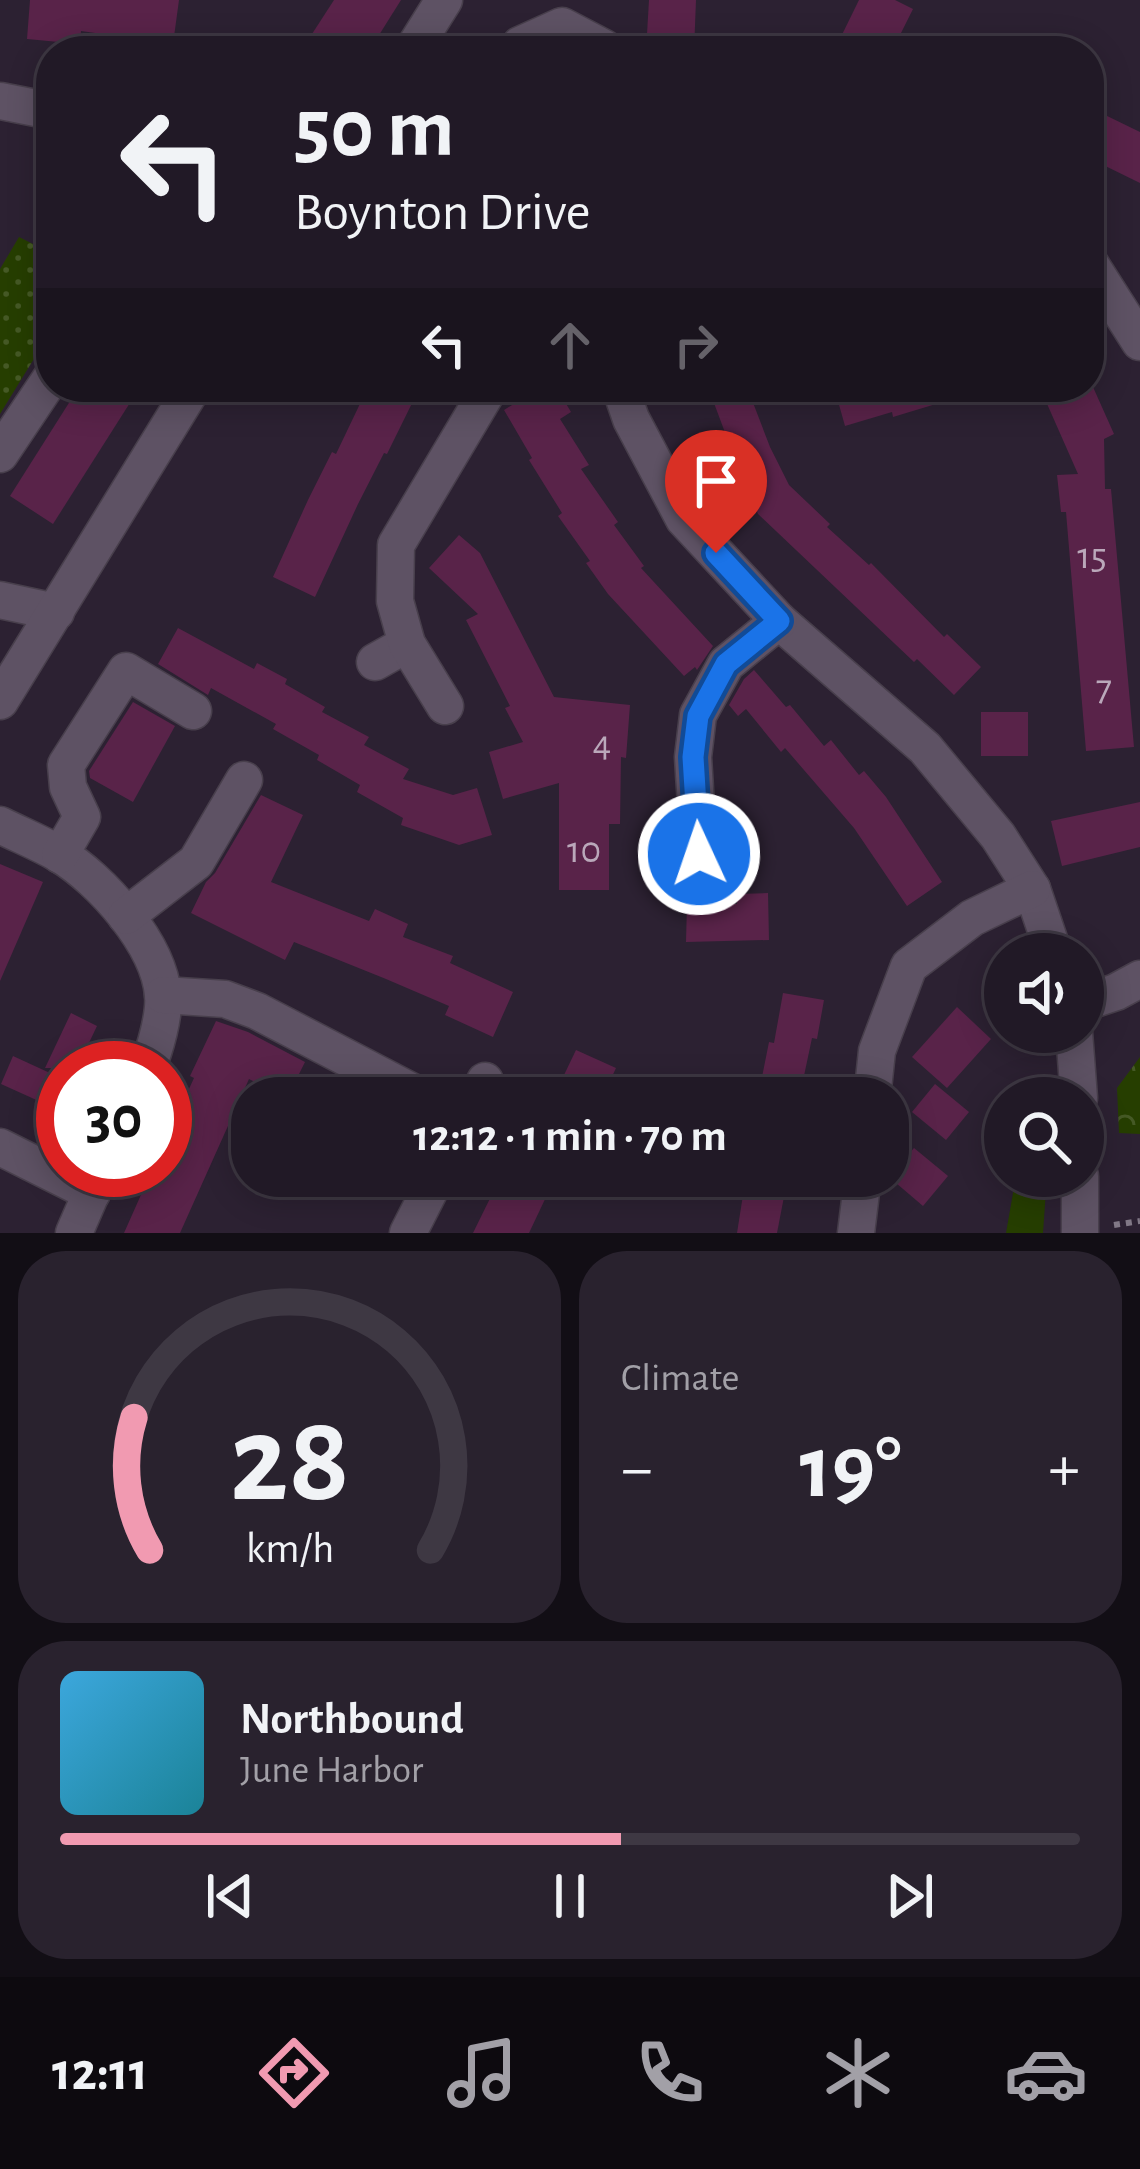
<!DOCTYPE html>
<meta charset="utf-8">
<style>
body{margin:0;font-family:"Alegreya Sans",sans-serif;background:#29222e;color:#f1f3f6;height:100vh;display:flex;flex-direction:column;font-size:45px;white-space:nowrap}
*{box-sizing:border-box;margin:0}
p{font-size:39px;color:#a2a0a7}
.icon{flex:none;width:66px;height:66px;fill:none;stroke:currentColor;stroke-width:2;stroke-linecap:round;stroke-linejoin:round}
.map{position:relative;height:1233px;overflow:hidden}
.panel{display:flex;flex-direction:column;gap:18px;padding:18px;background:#120e15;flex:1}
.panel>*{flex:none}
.hud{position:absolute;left:36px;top:36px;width:1068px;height:366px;border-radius:48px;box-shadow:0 6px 30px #0003,0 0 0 3px #3e3843;background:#211926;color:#f1f3f6;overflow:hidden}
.fabs{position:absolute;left:984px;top:933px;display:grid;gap:24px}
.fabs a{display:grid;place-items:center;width:120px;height:120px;border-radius:50%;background:#211926;box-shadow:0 6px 30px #0003,0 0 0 3px #3e3843;font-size:60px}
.speed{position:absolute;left:36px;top:1041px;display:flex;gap:24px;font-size:60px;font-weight:700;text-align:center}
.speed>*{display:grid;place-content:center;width:156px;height:156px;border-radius:50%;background:#211926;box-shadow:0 6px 30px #0003,0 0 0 3px #3e3843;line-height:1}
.speed .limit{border:18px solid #d22;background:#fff;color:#111}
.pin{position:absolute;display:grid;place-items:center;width:102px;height:102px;color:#fff;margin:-123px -51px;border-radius:50% 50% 50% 0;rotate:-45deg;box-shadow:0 0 12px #0007}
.pin .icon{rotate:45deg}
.me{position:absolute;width:132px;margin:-66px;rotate:357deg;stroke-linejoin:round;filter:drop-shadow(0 0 9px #0008)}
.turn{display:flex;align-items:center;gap:42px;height:252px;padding:0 60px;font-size:54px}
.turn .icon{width:156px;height:156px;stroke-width:2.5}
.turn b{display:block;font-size:84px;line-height:102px}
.lanes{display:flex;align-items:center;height:114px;padding:0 60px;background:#0003;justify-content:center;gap:60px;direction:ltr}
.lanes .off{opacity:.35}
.big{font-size:90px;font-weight:700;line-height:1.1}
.panel .tile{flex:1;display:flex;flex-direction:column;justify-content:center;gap:18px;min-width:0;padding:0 42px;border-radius:48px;background:#29222e}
.panel .dial{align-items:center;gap:0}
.dial svg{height:312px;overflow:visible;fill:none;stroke:#3e3843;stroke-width:7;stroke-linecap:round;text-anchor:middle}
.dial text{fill:#f1f3f6;stroke:none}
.song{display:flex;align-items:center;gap:36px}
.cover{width:144px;height:144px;border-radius:18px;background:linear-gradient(135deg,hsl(200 70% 55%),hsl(190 70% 35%))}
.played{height:12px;border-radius:6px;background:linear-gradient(90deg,#f19ab1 55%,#3e3843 55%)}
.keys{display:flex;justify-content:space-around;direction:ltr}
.heat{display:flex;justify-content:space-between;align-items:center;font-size:66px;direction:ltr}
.panel .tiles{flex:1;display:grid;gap:18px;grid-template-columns:1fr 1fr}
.tile:last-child{grid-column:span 2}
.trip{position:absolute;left:231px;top:1077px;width:678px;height:120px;border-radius:48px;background:#211926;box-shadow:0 6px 30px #0003,0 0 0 3px #3e3843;font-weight:700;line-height:120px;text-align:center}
.dock{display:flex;height:192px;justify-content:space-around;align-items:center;background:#0d0a0f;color:#a2a0a7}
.dock .icon{width:84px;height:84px}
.dock .on{color:#f19ab1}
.dock b{font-size:54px;color:#f1f3f6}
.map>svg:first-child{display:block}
</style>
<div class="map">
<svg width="1140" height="1233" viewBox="0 0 1140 1233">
<defs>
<pattern id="grass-dots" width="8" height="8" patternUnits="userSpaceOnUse" patternTransform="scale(3)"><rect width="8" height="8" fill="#263e00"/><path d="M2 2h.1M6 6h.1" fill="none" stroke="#455925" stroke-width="1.8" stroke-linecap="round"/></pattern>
<pattern id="forest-crowns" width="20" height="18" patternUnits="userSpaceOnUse" patternTransform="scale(3)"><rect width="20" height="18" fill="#263e00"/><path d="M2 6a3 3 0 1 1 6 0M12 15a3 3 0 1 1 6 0" fill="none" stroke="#455925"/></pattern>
</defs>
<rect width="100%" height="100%" fill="#2c2132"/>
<path fill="url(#grass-dots)" d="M19,237L51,253V331L0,414V269Z"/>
<path fill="url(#forest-crowns)" d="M1140,1057V1134L1119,1133L1117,1088Z"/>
<path fill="#263e00" d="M1016,1176H1047L1043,1233H1006Z"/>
<g fill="#592349">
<path d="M30,0H179L173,44L81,31L80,44L27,39Z"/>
<path d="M334,0H401L369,51H301Z"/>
<path d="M649,0H696L694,51H646Z"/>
<path d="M859,0H895L913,9L892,51H834Z"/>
<path d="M1089,111L1102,117L1103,114L1140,132V183L1089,158Z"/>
<path d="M79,387H140L53,524L10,496Z"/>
<path d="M368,387H420L387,454L384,453L358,504L315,597L273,577L308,500L332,452L336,454Z"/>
<path d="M542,387H556L571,412L560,419L589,465L581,469L618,522L614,525L644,566L641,568L713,646L697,670L695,667L684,676L608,594L586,563L590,561L558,516L562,513L529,460L532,458L504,410Z"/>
<path d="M708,387H747L770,447L789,485L830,524L827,527L869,565L871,563L944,637L947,634L981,667L954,695L917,659L914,662L758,514L742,478Z"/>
<path d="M834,387H968L969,394L893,417L892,412L845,426Z"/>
<path d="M1067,387H1093L1114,434L1104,439L1105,489H1111L1134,747L1086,751L1066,512H1061L1057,475L1078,474L1044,397Z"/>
<path d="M459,535L480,553L554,697L630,705L626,758L621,757L620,824H609V890H559V783L503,799L489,752L523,742L505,708L510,706L466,620L478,614L429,568Z"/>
<path d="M178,628L254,669L257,663L287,679L285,684L325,707L322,712L369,737L364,745L409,769L403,779L453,795L477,788L492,835L459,845L401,825L403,818L357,792L360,785L317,760L319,755L273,729L276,724L211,688L208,695L158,664Z"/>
<path d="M754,670L786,707L790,705L824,746L831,740L859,775L864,771L886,797L942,882L907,906L854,828L785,748L781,752L746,709L738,716L729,705L744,679Z"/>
<path d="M133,702L175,726L133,802L90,778L89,771Z"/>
<rect x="981" y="712" width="47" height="44"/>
<path d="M261,795L303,815L271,882L369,921L375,909L408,924L403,937L453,956L450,963L513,992L493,1037L445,1015L449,1006L386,979L294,942L285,960L191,913L206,882L215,873Z"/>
<path d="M1140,802V847L1062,866L1051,821Z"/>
<path d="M0,864L43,882L0,981Z"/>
<path d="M768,893L769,940L686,942L687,903L737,904V894Z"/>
<path d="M783,993L824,1000L817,1039L812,1038L801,1090L761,1082L769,1042L774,1043Z"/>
<path d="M957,1007L991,1039L947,1088L912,1057Z"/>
<path d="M71,1013L97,1026L77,1068H45Z"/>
<path d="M216,1021L248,1032L305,1062L287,1098L249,1079L180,1233H124L152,1170H165V1141L194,1078L190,1076Z"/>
<path d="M576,1050L616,1068L602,1098H553Z"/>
<path d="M13,1056L63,1079V1112L1,1084Z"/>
<path d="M935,1084L969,1112L946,1140L912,1112Z"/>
<path d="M914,1148L948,1176L923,1206L889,1177Z"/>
<path d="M501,1176H556L529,1233H473Z"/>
<path d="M746,1176H788L777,1233H737Z"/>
</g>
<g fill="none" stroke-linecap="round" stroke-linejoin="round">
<g stroke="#483f4c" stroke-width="39">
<g id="minor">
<path d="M520,45L562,26L604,48"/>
<path d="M412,51L444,0"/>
<path d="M0,101L51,111"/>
<path d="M1089,262L1140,342"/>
<path d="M620,387L631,419L684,519L779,621L925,748L998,836L1032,889L1054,954"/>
<path d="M0,454L51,378"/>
<path d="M0,600L56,612"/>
<path d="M375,662L407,644"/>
<path d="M0,701L193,387"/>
<path d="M445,706L407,644L395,601L396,545L490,387"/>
<path d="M0,825C20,835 40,843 59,854C101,879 159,944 163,995C165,1014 155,1050 147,1068"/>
<path d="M699,854L693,757L698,715L726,664L779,621"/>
<path d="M60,855L82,817L68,787L66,765L126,671L193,711"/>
<path d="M126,916L196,862L244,780"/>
<path d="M163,995L225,999L257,1011L424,1098"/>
<path d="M1083,1003L1116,992L1140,979"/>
<path d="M1074,1032L1079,1098"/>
<path d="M477,1098L485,1081"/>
<path d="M872,1098L877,1051L909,966L972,918L1032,889"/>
<path d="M0,1147L92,1193"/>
<path d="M74,1233L100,1173"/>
<path d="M408,1233L437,1176"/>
<path d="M856,1233L863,1176"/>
<path d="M1080,1233V1176"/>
</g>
</g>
<path stroke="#817886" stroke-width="6" stroke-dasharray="6 6" stroke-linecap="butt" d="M1114,1225L1140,1221"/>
<use href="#minor" stroke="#5e5264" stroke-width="36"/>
</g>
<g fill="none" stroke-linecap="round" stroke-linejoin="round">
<g stroke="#114b97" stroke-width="30">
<path id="route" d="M699,854L693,757L698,716L726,664L779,621L716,553"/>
</g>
<use href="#route" stroke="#1a73e8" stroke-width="21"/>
</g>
<g text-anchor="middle" stroke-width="12" stroke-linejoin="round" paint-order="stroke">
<g font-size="39" fill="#baa8ba">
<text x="1092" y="568">15</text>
<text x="1104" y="700">7</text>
<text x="602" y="756">4</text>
<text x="584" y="862">10</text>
</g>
</g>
</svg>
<div class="fabs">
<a><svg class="icon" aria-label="sound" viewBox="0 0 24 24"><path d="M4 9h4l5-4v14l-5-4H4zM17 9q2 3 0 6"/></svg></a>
<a><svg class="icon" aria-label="search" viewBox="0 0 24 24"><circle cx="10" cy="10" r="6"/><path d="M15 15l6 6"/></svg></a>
</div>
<div class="speed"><div class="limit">30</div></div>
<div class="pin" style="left:716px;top:553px;background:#d93025"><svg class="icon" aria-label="arrive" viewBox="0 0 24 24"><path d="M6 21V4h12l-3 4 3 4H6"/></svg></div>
<svg class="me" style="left:699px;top:854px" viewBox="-20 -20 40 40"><circle r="17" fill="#1a73e8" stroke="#fff" stroke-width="3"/><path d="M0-11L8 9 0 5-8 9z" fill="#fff"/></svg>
<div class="trip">12:12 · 1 min · 70 m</div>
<div class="hud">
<div class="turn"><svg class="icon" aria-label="left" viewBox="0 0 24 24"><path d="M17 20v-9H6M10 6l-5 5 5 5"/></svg><div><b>50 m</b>Boynton Drive</div></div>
<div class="lanes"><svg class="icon" aria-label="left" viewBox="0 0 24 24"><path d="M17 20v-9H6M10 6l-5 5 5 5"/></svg><svg class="icon off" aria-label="ahead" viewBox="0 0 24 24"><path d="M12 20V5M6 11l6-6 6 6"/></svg><svg class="icon off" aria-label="right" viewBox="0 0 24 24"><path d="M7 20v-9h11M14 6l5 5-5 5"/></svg></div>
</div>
</div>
<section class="panel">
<div class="tiles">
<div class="tile dial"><svg viewBox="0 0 100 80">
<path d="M14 69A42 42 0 1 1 86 69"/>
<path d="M14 69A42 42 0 0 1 10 35" stroke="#f19ab1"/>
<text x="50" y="56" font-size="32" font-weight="700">28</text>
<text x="50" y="72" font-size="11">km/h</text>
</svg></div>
<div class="tile"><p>Climate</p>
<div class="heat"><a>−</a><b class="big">19°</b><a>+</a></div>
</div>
<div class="tile">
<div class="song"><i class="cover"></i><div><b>Northbound</b><p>June Harbor</p></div></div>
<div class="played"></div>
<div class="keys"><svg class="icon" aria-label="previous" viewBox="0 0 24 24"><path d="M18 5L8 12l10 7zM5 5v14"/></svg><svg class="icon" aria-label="pause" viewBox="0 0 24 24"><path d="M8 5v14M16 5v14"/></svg><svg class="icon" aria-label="next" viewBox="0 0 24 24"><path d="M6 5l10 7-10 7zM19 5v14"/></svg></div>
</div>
</div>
</section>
<nav class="dock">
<b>12:11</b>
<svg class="icon on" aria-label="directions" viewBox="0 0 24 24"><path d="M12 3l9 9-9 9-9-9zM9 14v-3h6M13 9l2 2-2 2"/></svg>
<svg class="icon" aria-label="music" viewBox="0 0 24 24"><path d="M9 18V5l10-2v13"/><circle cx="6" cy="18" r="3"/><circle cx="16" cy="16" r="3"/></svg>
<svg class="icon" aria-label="phone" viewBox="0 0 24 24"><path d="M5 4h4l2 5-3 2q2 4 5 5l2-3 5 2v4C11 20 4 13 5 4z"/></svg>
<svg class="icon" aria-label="climate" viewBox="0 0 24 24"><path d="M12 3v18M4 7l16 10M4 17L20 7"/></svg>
<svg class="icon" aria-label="car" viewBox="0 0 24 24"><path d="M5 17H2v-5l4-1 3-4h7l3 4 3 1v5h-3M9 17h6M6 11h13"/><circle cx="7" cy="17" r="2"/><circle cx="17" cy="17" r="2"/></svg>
</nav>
